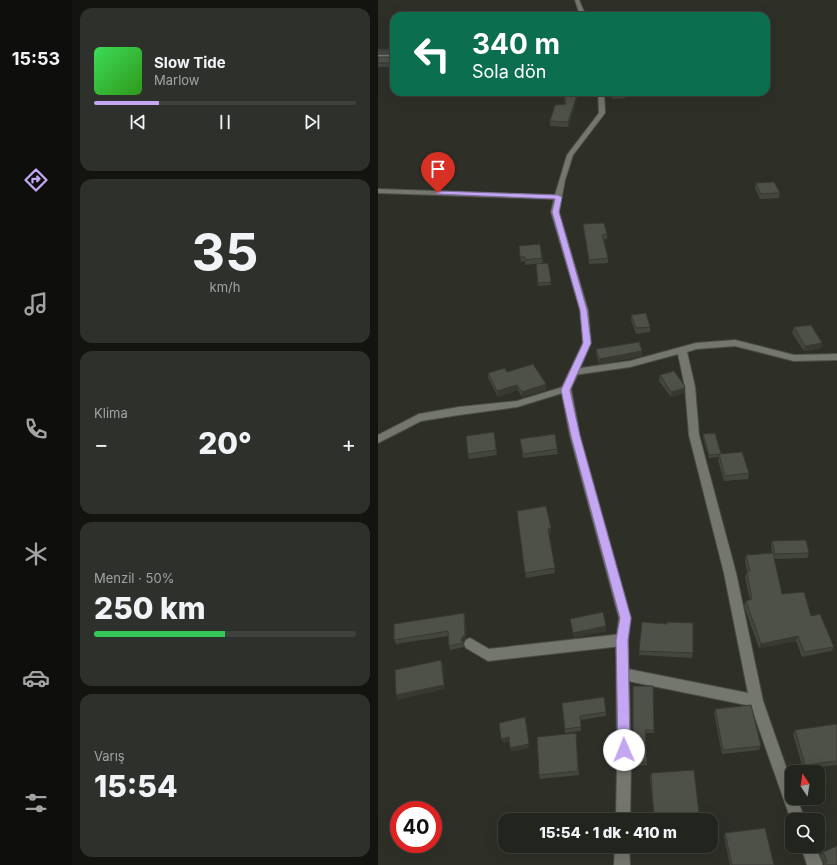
<!DOCTYPE html>
<html lang="tr">
<meta charset="utf-8">
<style>
body{margin:0;font-family:Inter,sans-serif;background:#2e302b;color:#f1f3f6;height:100vh;display:flex;flex-direction:column;font-size:15px;white-space:nowrap}
*{box-sizing:border-box;margin:0}
p{font-size:13px;color:#a2a4a4}
.icon{flex:none;width:22px;height:22px;fill:none;stroke:currentColor;stroke-width:2;stroke-linecap:round;stroke-linejoin:round}
.map{position:relative;flex:1;overflow:hidden}
.drawer{display:flex;flex-direction:column;gap:8px;padding:8px;background:#131410;width:306px}
.drawer>*{flex:none}
.top-card{position:absolute;left:12px;top:12px;width:380px;height:84px;border-radius:12px;box-shadow:0 4px 16px #0002,0 0 0 1px #3f413c;background:#0b6e4f;color:#fff;overflow:hidden}
.needle{width:26px;rotate:348deg}
.controls{position:absolute;left:407px;top:765px;display:grid;gap:8px}
.controls a{display:grid;place-items:center;width:40px;height:40px;border-radius:8px;background:#22241e;box-shadow:0 4px 16px #0002,0 0 0 1px #3f413c;font-size:20px}
.speed{position:absolute;left:12px;top:801px;display:flex;gap:8px;font-size:20px;font-weight:700;text-align:center}
.speed>*{display:grid;place-content:center;width:52px;height:52px;border-radius:50%;background:#22241e;box-shadow:0 4px 16px #0002,0 0 0 1px #3f413c;line-height:1}
.speed .limit{border:6px solid #d22;background:#fff;color:#111}
.pin{position:absolute;display:grid;place-items:center;width:34px;height:34px;color:#fff;margin:-41px -17px;border-radius:50% 50% 50% 0;rotate:-45deg;box-shadow:0 0 4px #0007}
.pin .icon{rotate:45deg}
.me{position:absolute;width:44px;margin:-22px;rotate:359deg;stroke-linejoin:round;filter:drop-shadow(0 0 3px #0008)}
.turn{display:flex;align-items:center;gap:14px;height:84px;padding:0 16px;font-size:18px}
.turn .icon{width:52px;height:52px;stroke-width:2.5}
.turn b{display:block;font-size:28px;line-height:34px}
.big{font-size:30px;font-weight:800;line-height:1.1}
.drawer .tile{flex:1;display:flex;flex-direction:column;justify-content:center;gap:6px;min-width:0;padding:0 14px;border-radius:12px;background:#2e302b}
.drawer .dial{align-items:center;gap:0}
.dial b{font-size:52px;line-height:1}
.song{display:flex;align-items:center;gap:12px}
.cover{width:48px;height:48px;border-radius:6px;background:linear-gradient(135deg,hsl(130 70% 55%),hsl(110 70% 35%))}
.played{height:4px;border-radius:2px;background:linear-gradient(90deg,#c3a7f2 25%,#3f413c 25%)}
.keys{display:flex;justify-content:space-around;direction:ltr}
.heat{display:flex;justify-content:space-between;align-items:center;font-size:22px;direction:ltr}
.charge{height:6px;border-radius:3px;background:linear-gradient(90deg,#34c759 50%,#3f413c 0)}
.trip{position:absolute;left:120px;top:813px;width:220px;height:40px;border-radius:12px;background:#22241e;box-shadow:0 4px 16px #0002,0 0 0 1px #3f413c;font-weight:800;line-height:40px;text-align:center}
main{display:flex;flex:1;min-height:0}
.menu{display:flex;flex-direction:column;width:72px;justify-content:space-around;align-items:center;background:#0e0e0c;color:#a2a4a4}
.menu .icon{width:28px;height:28px}
.menu .active{color:#c3a7f2}
.menu b{font-size:18px;color:#f1f3f6}
.map>svg:first-child{display:block}
</style>
<main>
<nav class="menu">
<b>15:53</b>
<svg class="icon active" aria-label="directions" viewBox="0 0 24 24"><path d="M12 3l9 9-9 9-9-9zM9 14v-3h6M13 9l2 2-2 2"/></svg>
<svg class="icon" aria-label="music" viewBox="0 0 24 24"><path d="M9 18V5l10-2v13"/><circle cx="6" cy="18" r="3"/><circle cx="16" cy="16" r="3"/></svg>
<svg class="icon" aria-label="phone" viewBox="0 0 24 24"><path d="M5 4h4l2 5-3 2q2 4 5 5l2-3 5 2v4C11 20 4 13 5 4z"/></svg>
<svg class="icon" aria-label="climate" viewBox="0 0 24 24"><path d="M12 3v18M4 7l16 10M4 17L20 7"/></svg>
<svg class="icon" aria-label="car" viewBox="0 0 24 24"><path d="M5 17H2v-5l4-1 3-4h7l3 4 3 1v5h-3M9 17h6M6 11h13"/><circle cx="7" cy="17" r="2"/><circle cx="17" cy="17" r="2"/></svg>
<svg class="icon" aria-label="filters" viewBox="0 0 24 24"><path d="M4 7h16M4 17h16"/><circle cx="9" cy="7" r="2"/><circle cx="15" cy="17" r="2"/></svg>
</nav>
<section class="drawer">
<div class="tile">
<div class="song"><i class="cover"></i><div><b>Slow Tide</b><p>Marlow</p></div></div>
<div class="played"></div>
<div class="keys"><svg class="icon" aria-label="previous" viewBox="0 0 24 24"><path d="M18 5L8 12l10 7zM5 5v14"/></svg><svg class="icon" aria-label="pause" viewBox="0 0 24 24"><path d="M8 5v14M16 5v14"/></svg><svg class="icon" aria-label="next" viewBox="0 0 24 24"><path d="M6 5l10 7-10 7zM19 5v14"/></svg></div>
</div>
<div class="tile dial"><b>35</b><p>km/h</p></div>
<div class="tile"><p>Klima</p>
<div class="heat"><a>−</a><b class="big">20°</b><a>+</a></div>
</div>
<div class="tile"><p>Menzil · 50%</p><b class="big">250 km</b><div class="charge"></div></div>
<div class="tile"><p>Varış</p><b class="big">15:54</b></div>
</section>
<div class="map">
<svg width="459" height="865" viewBox="0 0 459 865">
<rect width="100%" height="100%" fill="#2e3028"/>
<g fill="none" stroke-linecap="round" stroke-linejoin="round">
<g stroke="#4c4e47" stroke-width="2">
<g id="minor">
<rect x="0" y="55" width="16" height="4"/>
<path d="M357,340L416,355L459,354V360L416,361L357,346L318,349L309,352L317,387L321,435L358,573L385,701L414,784V798H419L427,820H414V823L373,706L245,680L240,678L239,674L240,670L245,668L370,693L346,573L311,435L307,387L300,354L252,367L196,375L191,372L196,369L252,361L318,343Z"/>
<path d="M188,386L193,389L191,391L139,407L81,415L43,421L0,443V435L41,414L81,407L139,401Z"/>
<path d="M244,634L248,636L250,640L248,644L244,646L110,661L88,648L86,644L88,640L92,638L111,649Z"/>
<path d="M423,846H437L445,865H429Z"/>
</g>
</g>
<g stroke="#4c4e47" stroke-width="2">
<g id="tertiary">
<path d="M197,0H201L208,16H202Z"/>
<path d="M220,92H226L227,113L195,155L187,180L181,212L210,310L213,343L193,389L202,436L253,618L250,640L253,765L252,820H238L239,765L238,640L241,618L192,436L183,389L205,343L202,310L173,212L176,199L0,193V189L177,195L189,155L221,113Z"/>
<path d="M237,846H251L252,865H236Z"/>
</g>
</g>
<use href="#minor" fill="#74776e" fill-rule="evenodd"/>
<use href="#tertiary" fill="#74776e" fill-rule="evenodd"/>
</g>
<g fill="#43463e">
<path d="M16,37V54H0V49H12Z"/>
<path d="M16,56V74H14V67H0V57H15Z"/>
<path d="M185,92H201L190,127L172,126V121L187,105Z"/>
<path d="M232,92H247V98L234,99Z"/>
<path d="M378,183L402,193L401,198L382,199L377,188Z"/>
<path d="M205,224L229,234V239H226L230,258V263L211,264L206,229Z"/>
<path d="M141,246L164,258L165,263L147,265V261L143,262Z"/>
<path d="M170,263L173,285L160,286L158,264Z"/>
<path d="M253,315L272,327V332L258,334L253,320Z"/>
<path d="M416,327L444,343L443,348L426,351L414,333Z"/>
<path d="M218,349L264,356L221,364L218,354Z"/>
<path d="M129,372L168,384V390L144,397L140,390L120,397L110,378V373Z"/>
<path d="M282,375L306,393L293,397L281,381Z"/>
<path d="M116,432L119,455L91,459L90,454Z"/>
<path d="M325,434L343,454L371,473L370,479L346,481L340,460L341,457L331,458L325,437Z"/>
<path d="M142,439L179,449L180,454L145,458Z"/>
<path d="M139,511L173,533L171,534L177,573L148,578Z"/>
<path d="M394,541L431,553L429,558L396,559L404,594L433,616L456,647L453,651L424,657L418,641L381,648L366,606L368,601L372,600L367,577L369,572L367,560L368,555L394,553L393,546Z"/>
<path d="M86,613L87,617L88,638L85,643L86,647L72,650L71,646L70,636L18,644L16,640Z"/>
<path d="M192,619L228,626V631L196,638Z"/>
<path d="M264,622L315,653L314,658L261,655Z"/>
<path d="M255,689L276,730V733H267L269,762V765L255,766Z"/>
<path d="M184,703L228,712V716L202,720L203,731L187,733Z"/>
<path d="M337,709L383,746L381,750L344,754L336,713Z"/>
<path d="M459,724V765L425,769L415,734L417,730Z"/>
<path d="M198,733L201,775L162,779L161,775Z"/>
<path d="M273,773L321,813L320,816L276,819L272,777Z"/>
<path d="M347,833L396,865H352L346,837Z"/>
<path d="M445,852L459,865H444L446,863L442,855Z"/>
</g>
<g fill="#373932">
<path d="M200,92L201,93L190,127V122Z"/>
<path d="M444,343L443,348L426,351L427,346Z"/>
<path d="M264,351V356L221,364V359Z"/>
<path d="M168,384V390L144,397V392Z"/>
<path d="M139,385L140,390L120,397L119,391Z"/>
<path d="M307,388L306,393L293,397V392Z"/>
<path d="M173,528V533L171,534L170,529Z"/>
<path d="M86,613L87,617L88,638L85,643L83,639Z"/>
<path d="M228,626V631L196,638L195,633Z"/>
<path d="M420,636L418,641L381,648L383,644Z"/>
<path d="M63,660L65,664L67,689L20,700L18,695Z"/>
<path d="M148,721L151,748L133,752L132,748Z"/>
<path d="M131,737L132,741L124,743L123,739Z"/>
</g>
<g fill="#4e5148" stroke="#373932">
<path d="M16,37V53L15,50H0V49H12Z"/>
<path d="M16,56V70L14,71V63H0V57H15Z"/>
<path d="M186,92H200L190,122L172,121L177,105L188,104Z"/>
<path d="M233,92H247V93L234,95Z"/>
<path d="M396,182L402,193L383,194L378,183Z"/>
<path d="M226,223L229,234L224,235L230,258L211,260L205,224Z"/>
<path d="M162,244L164,258L147,260V257H142L141,246Z"/>
<path d="M170,263L173,282L160,283L158,264Z"/>
<path d="M268,313L272,327L258,328L253,315Z"/>
<path d="M433,325L444,343L427,346L416,327Z"/>
<path d="M261,342L264,351L221,359L218,349Z"/>
<path d="M155,364L168,384L144,392L139,385L119,391L110,373L127,368L129,372Z"/>
<path d="M296,371L306,385L307,388L293,392L282,375Z"/>
<path d="M116,432L118,450L90,454L88,436Z"/>
<path d="M337,433L343,454L331,455L325,434Z"/>
<path d="M177,434L179,449L145,454L142,439Z"/>
<path d="M364,452L371,473L347,476L341,454Z"/>
<path d="M168,506L173,528L170,529L177,568L147,573L139,511Z"/>
<path d="M428,540L431,553L397,554L394,541Z"/>
<path d="M395,553L404,594L426,592L433,616L442,614L456,647L426,652L420,636L383,644L368,601L374,599L369,572L372,571L368,555Z"/>
<path d="M225,612L228,626L195,633L192,619Z"/>
<path d="M86,613L87,634L83,639L85,643L71,646L70,631L16,640V624Z"/>
<path d="M264,622L289,624V622L315,623V653L261,651Z"/>
<path d="M63,660L66,685L18,695L17,670Z"/>
<path d="M255,686H275L276,730H267L269,762L255,763Z"/>
<path d="M226,697L228,712L202,716L203,727L187,729L184,703Z"/>
<path d="M373,705L383,746L345,750L337,709Z"/>
<path d="M147,717L151,744L132,748L131,737L123,739L121,723Z"/>
<path d="M459,724V761L427,765L417,730Z"/>
<path d="M198,733L200,771L161,775L159,737Z"/>
<path d="M316,770L321,813L276,816L273,773Z"/>
<path d="M387,828L396,865H354L347,833Z"/>
<path d="M459,846V865H446L445,864L449,862L445,852Z"/>
</g>
<path fill="#c3a7f2" stroke="#7f6d9d" d="M60,191L180,195L184,197L181,212L209,310L213,343L192,390L202,436L253,618L250,640L252,750L251,754L246,756L242,754L240,750L238,640L242,618L193,436L183,390L205,343L202,310L174,212L177,199L58,194L57,193Z"/>
</svg>
<div class="controls">
<a><svg class="needle" viewBox="-14 -14 28 28"><path d="M0-13l5 13h-10z" fill="#e53935"/><path d="M0 13l5-13h-10z" fill="#a2a4a4"/></svg></a>
<a><svg class="icon" aria-label="search" viewBox="0 0 24 24"><circle cx="10" cy="10" r="6"/><path d="M15 15l6 6"/></svg></a>
</div>
<div class="speed"><div class="limit">40</div></div>
<div class="pin" style="left:60px;top:193px;background:#d93025"><svg class="icon" aria-label="arrive" viewBox="0 0 24 24"><path d="M6 21V4h12l-3 4 3 4H6"/></svg></div>
<svg class="me" style="left:246px;top:750px" viewBox="-20 -20 40 40"><circle r="19" fill="#fff"/><path d="M0-13L10 11 0 6-10 11z" fill="#c3a7f2"/></svg>
<div class="trip">15:54 · 1 dk · 410 m</div>
<div class="top-card">
<div class="turn"><svg class="icon" aria-label="left" viewBox="0 0 24 24"><path d="M17 20v-9H6M10 6l-5 5 5 5"/></svg><div><b>340 m</b>Sola dön</div></div>
</div>
</div>
</main>
